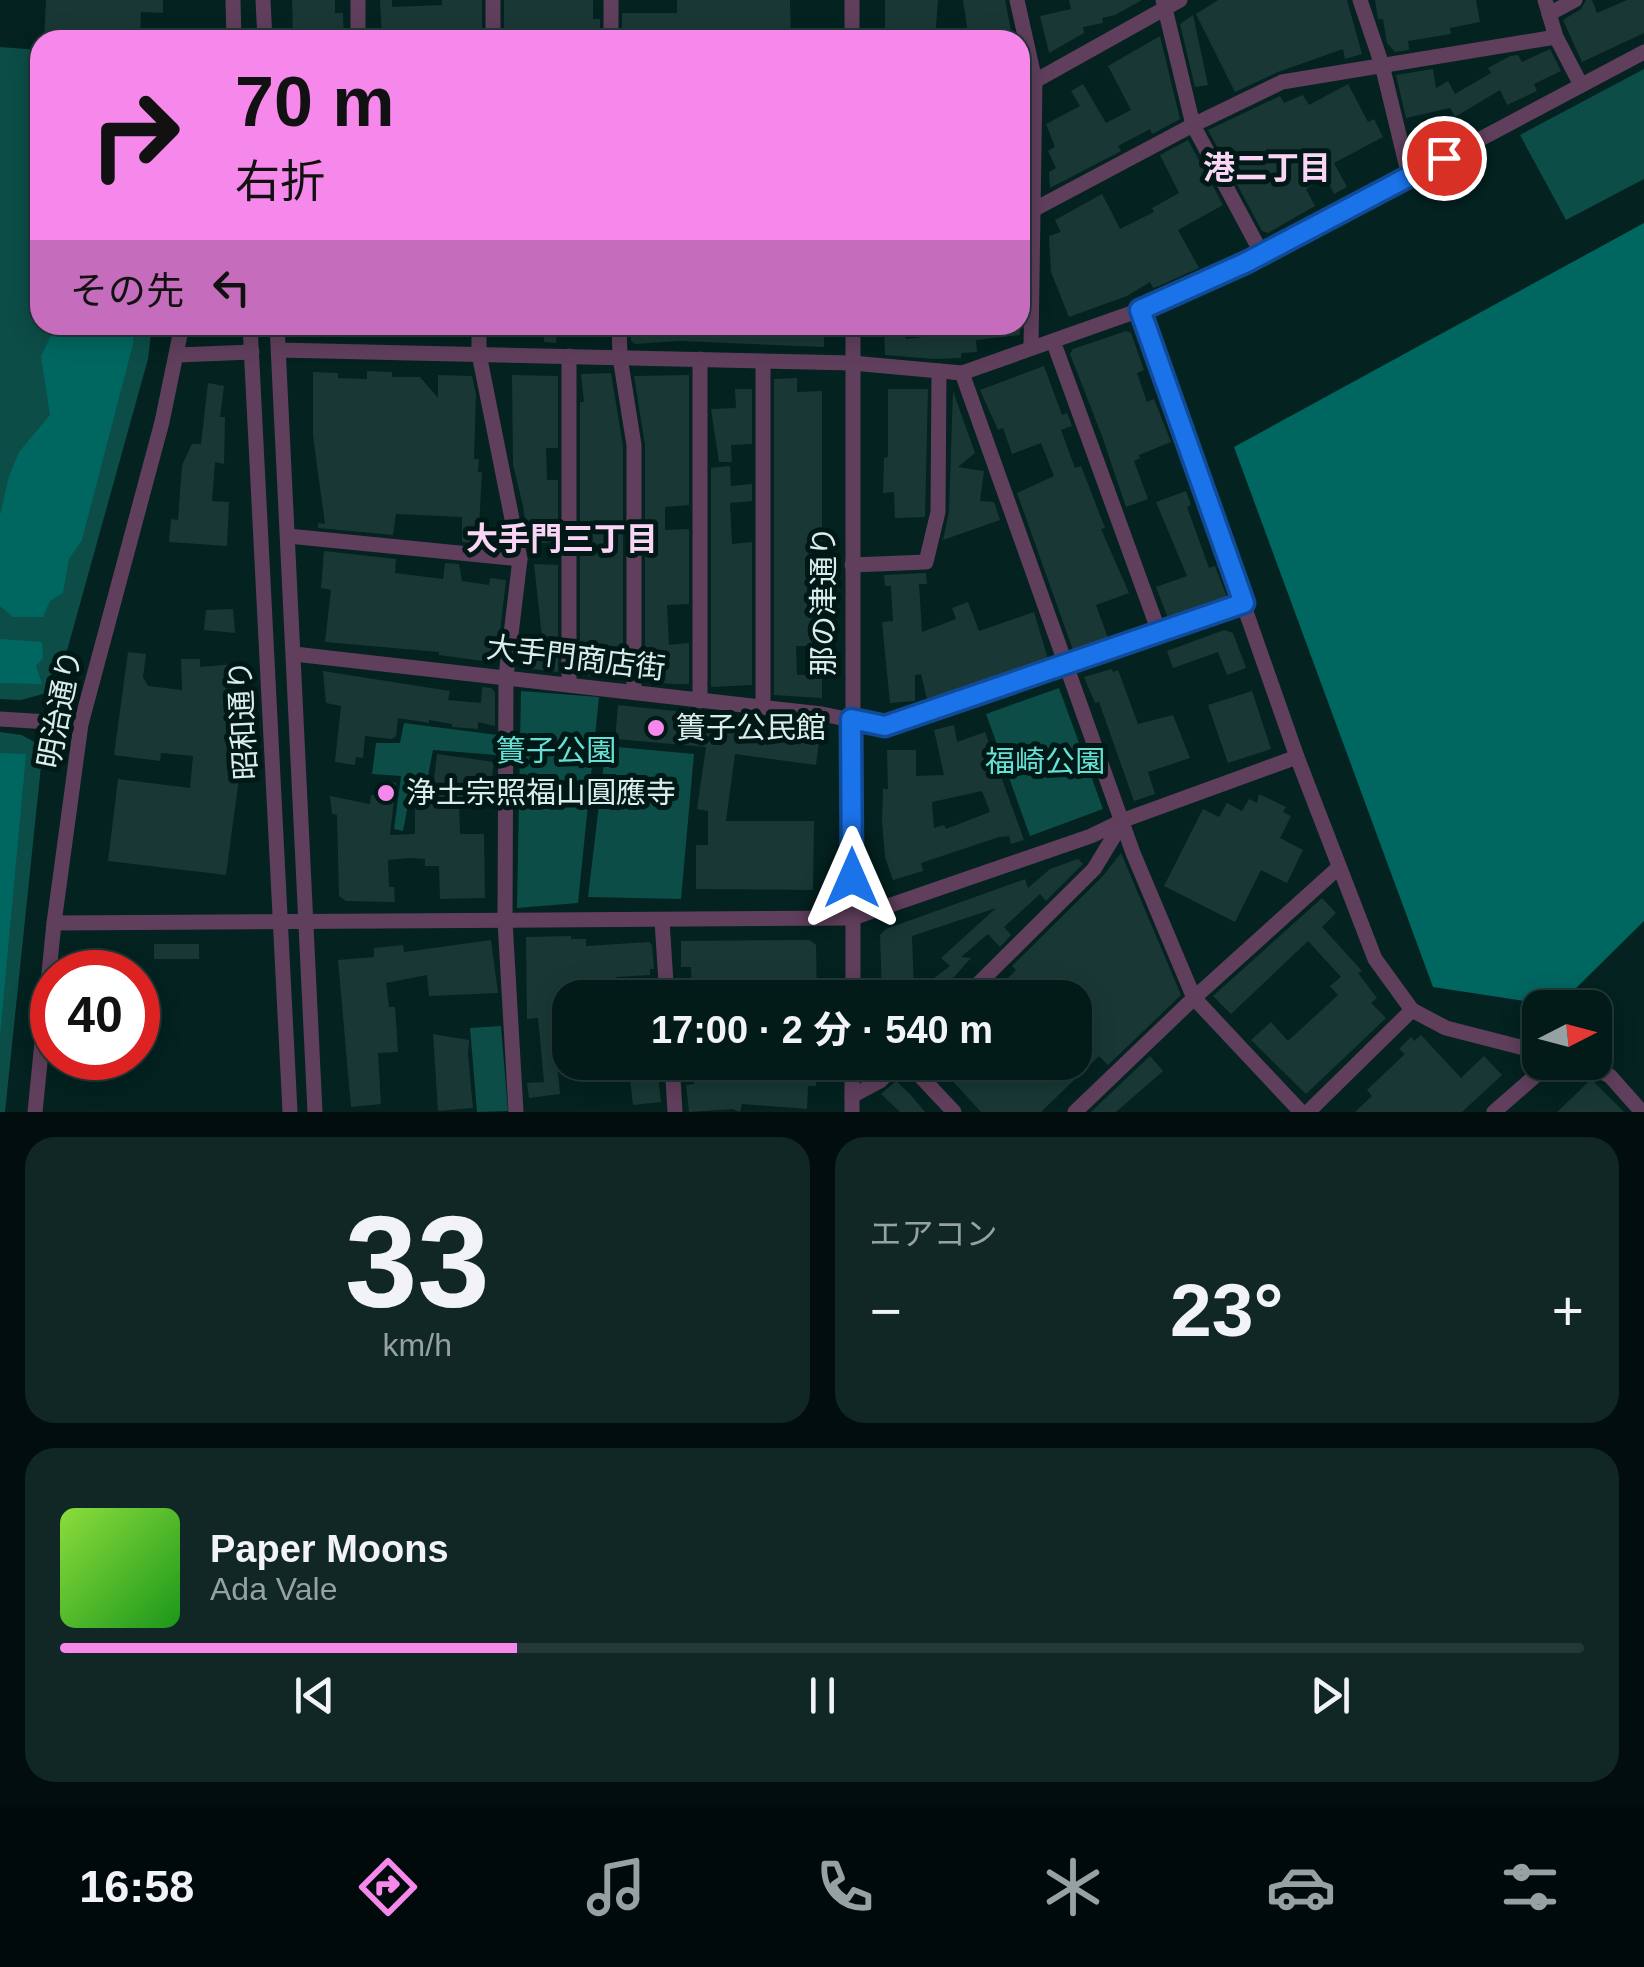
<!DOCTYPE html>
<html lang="ja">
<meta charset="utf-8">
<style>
body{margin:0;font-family:Arial,"Noto Sans JP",sans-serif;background:#102725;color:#f1f3f6;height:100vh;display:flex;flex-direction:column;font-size:38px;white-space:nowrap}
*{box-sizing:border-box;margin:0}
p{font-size:32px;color:#96a1a2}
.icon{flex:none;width:55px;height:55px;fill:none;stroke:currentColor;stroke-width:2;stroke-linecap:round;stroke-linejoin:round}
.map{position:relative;height:1112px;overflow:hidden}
.details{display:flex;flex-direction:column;gap:25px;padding:25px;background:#010e0d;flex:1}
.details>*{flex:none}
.top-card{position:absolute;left:30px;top:30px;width:1000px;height:305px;border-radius:30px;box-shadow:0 5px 25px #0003,0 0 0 2px #233837;background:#f788eb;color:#111;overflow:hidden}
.needle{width:65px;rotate:84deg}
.controls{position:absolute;left:1522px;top:990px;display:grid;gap:20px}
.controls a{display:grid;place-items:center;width:90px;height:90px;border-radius:20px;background:#021a18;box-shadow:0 5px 25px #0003,0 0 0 2px #233837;font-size:50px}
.speed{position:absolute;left:30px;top:950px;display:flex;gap:20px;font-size:50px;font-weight:700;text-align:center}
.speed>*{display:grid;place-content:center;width:130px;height:130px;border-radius:50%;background:#021a18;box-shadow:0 5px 25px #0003,0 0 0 2px #233837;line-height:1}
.speed .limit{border:15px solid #d22;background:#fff;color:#111}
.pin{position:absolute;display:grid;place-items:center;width:85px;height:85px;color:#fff;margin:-42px;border:5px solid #fff;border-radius:50%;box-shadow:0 2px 10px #0007}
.me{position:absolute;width:110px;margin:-55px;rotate:0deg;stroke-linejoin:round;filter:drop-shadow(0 0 8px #0008)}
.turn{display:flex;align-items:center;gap:35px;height:210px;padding:0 40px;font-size:45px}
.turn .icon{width:130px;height:130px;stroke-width:2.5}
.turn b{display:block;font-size:70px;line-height:85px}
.then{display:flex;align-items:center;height:95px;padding:0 40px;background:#0003;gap:20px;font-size:38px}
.big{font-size:75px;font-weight:700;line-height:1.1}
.details .widget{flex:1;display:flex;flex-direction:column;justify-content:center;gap:15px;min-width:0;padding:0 35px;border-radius:30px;background:#102725}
.details .dial{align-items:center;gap:0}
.dial b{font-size:130px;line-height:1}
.song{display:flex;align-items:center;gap:30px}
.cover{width:120px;height:120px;border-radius:15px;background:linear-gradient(135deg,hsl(90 70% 55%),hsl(120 70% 35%))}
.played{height:10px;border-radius:5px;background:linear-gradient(90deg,#f788eb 30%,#233837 30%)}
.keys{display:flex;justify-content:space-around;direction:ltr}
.heat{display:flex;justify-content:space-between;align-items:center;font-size:55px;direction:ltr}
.details .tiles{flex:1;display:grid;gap:25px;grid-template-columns:1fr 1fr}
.widget:last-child{grid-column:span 2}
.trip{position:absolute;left:552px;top:980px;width:540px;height:100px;border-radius:30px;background:#021a18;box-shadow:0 5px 25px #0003,0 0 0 2px #233837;font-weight:700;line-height:100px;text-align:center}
.tabs{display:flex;height:160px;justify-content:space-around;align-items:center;background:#010a0a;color:#96a1a2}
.tabs .icon{width:70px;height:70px}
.tabs .current{color:#f788eb}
.tabs b{font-size:45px;color:#f1f3f6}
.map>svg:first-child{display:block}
</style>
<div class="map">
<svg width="1644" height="1112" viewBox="0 0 1644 1112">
<rect width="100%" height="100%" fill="#032220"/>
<g fill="#0c4d48">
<path d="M0,47L40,50V325H152L148,359L58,683L54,691L21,700L0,699Z"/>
<path d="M1644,69V179L1566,220L1520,135Z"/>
<path d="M1059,688L1103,809L1030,836L986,714Z"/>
<path d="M521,691L599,697L578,903L517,908Z"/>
<path d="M404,723L498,735L497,755L433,750L425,792L411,790L403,831L394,829L401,776L372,774L376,743H400Z"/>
<path d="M0,732L22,735L43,747L5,1112H0Z"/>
<path d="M606,746L694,754L681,899L588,897Z"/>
<path d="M501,1026L508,1111L477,1112L470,1028Z"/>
</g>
<g fill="#006660">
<path d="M1644,223V921L1558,1006L1433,987L1234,447Z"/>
<path d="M56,325H135L133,344L82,540L69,559L63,593L50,601L43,617H13L0,606V515L9,476L19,452L50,415L41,356Z"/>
<path d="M0,639L42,642L43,658L36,666L42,684L0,683Z"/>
<path d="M0,753L26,754L0,1036Z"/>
</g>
<g fill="#193835" fill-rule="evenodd">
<path d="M46,0H163V13L141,12L140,40H44Z"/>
<path d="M292,0H335V13H343L344,40H293Z"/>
<path d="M380,0H392V7L442,5V0H482V40H382Z"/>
<path d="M504,0H593V19H600V40H541V37H511V40H504Z"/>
<path d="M677,0H790L791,40H622V13H677Z"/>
<path d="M885,0H938L935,40H885Z"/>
<path d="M963,0H1005L1013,40H969Z"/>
<path d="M1069,0H1142L1115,15L1102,18L1103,23L1083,27L1084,33L1049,53L1040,16L1071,9Z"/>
<path d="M1218,0H1347L1362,54L1345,59L1343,49L1278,72L1235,92L1196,14Z"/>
<path d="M1375,0H1476L1480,22L1450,28L1451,34L1408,41L1409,50L1395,52L1387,43L1383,19H1378Z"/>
<path d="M1586,0H1592L1597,13L1627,0H1644V33L1582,62L1563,20L1581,9Z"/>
<path d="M1193,15L1208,85L1195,87L1180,24Z"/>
<path d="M1160,36L1180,119L1152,134L1150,129L1118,146L1121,151L1050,188L1049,172L1056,168L1048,151L1055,147L1046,124L1080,106L1071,91L1083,84L1106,123L1131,110L1108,66Z"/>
<path d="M1550,49L1561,71L1534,84L1537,91L1507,105L1500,90L1455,117L1450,108L1406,118L1396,75L1433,69L1436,88L1448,81L1455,94L1491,73L1488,68L1510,56L1518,55L1522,62Z"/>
<path d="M1348,84L1368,122L1374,119L1383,137L1334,163L1347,187L1334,194L1326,178L1306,189L1315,206L1268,233L1262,231L1208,130L1280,96L1284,103L1303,95L1309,105Z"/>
<path d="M1188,140L1223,205L1178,230L1199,268L1159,286L1153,288L1150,282L1127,296L1069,317L1051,272L1049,236L1061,232L1055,220L1102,194L1120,229L1154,212L1152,208L1179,193L1160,155Z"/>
<path d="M490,325H557L556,343L544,342V337H490Z"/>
<path d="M656,325H824V347L680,341L635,344L631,341L630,329Z"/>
<path d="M884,325H906V339L965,332V325H1020V335L976,340L977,352L961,353V358L933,359L885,355Z"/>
<path d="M1126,331L1131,333L1144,370L1137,373L1147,402L1154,399L1171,442L1139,455L1140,458L1134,461L1148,499L1126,507L1102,436L1070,354L1073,349Z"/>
<path d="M1044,366L1062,415L1067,413L1072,426L1061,430L1075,468L1081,466L1105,528L1101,529L1129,593L1096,605L1108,638L1073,650L1017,493L1054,476L1041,443L1012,454L1003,428L998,430L980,390Z"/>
<path d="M367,371L392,372V377H420L438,398V375L472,376L476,394L474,459H479L478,472H482L479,526H502L506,546L462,542V517L396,514L393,535L318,528V523L325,524L313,436V372L338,373V378L367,379Z"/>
<path d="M611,373L623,446V676L609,677L580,675V402H584L581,374Z"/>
<path d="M512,375L558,376V448H546L547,480H558V542L528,544L523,506L513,465Z"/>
<path d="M689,375V505L665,507V530L689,529V604L667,605L669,645L689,643V684H673L651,682L645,645V445L634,376Z"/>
<path d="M797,378V392L822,391V646H796L797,675H822V698L774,695V379Z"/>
<path d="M208,383L224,386L220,417H225L224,464L215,462L212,501L229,502L227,546L169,542L171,519L178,520L182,465L192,444H201Z"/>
<path d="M735,389H752V444L731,445L732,462H719L711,409L736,408Z"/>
<path d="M888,389H928L925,517L895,518L894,492L883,493L884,458L888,457Z"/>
<path d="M953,391L975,453L958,467L984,471L980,501L994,502L1000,520L943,540L949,512Z"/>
<path d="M730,466L731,486L752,484V501L730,503L732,544L752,542V685L711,687V468Z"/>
<path d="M1186,491L1191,505L1187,507L1209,568L1215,566L1227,597L1168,618L1156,587L1187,576L1156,502Z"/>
<path d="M324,551L396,559L395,573L443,579L445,563L459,564L462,581L489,585L490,578L506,580L497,658L491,662L439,655V652L325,642L331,590L321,588Z"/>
<path d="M534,564L558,565V672L524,668L519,663L523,639L542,637Z"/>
<path d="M926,573L927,584H919L922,632L956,619L952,608L968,602L979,631L1034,612L1048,659L927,699L921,674L915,675V701L890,703L882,622L893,621L891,586H885L884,575Z"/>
<path d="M233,609L235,633L204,630L206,610Z"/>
<path d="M1224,630L1233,633L1246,668L1227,675L1218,652L1173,668L1167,651Z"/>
<path d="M128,652L146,654L143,677L148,686L182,690L181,659H200V667L235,664L238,715L237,732L229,731L227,755L242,756L226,875L108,861L118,779L190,788L193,756L161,753L160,761L114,755Z"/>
<path d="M1112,669L1113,672L1118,670L1138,724L1173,715L1190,758L1148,772L1155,794L1134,801L1099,702L1095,703L1084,677Z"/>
<path d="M323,671L450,691L448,700L481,703L482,687L491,688L495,692V726L478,722V729L452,727V724L429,720V723L398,718L396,736L392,739L365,736L363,758L356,757L355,765L335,762L341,706L326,703Z"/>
<path d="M1252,691L1271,749L1228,763L1208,705Z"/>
<path d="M618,705L694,713V717L820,733L816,765L735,754L726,821H814L813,890L696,889V845H708V811L697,809L706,747L615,739Z"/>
<path d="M954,725L957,742L985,732L1024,840L1011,844L1009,836L999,837L921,863L923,871L893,880L885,857L882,822L883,789H888L887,750H916V776L944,775L934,730ZM982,791L990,812L946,829L944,825L934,828L932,802Z"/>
<path d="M437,754L494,762L488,806L459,802L460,834H484L485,898L440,899L439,866H425V859L410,858L388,860L389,887H394L395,902L346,901L339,896L337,815L332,814L330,796L370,804L371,795L381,796L383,781L396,783L390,835L415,834V804H431Z"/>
<path d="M1259,794L1286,807L1283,812L1291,816L1280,838L1303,850L1287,883L1261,870L1235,922L1164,886L1203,809L1219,817L1227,803L1242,811L1249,799L1257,803Z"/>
<path d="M1121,853L1181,995L1108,1065L1099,1056L1041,1112H981L935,1062H1075V998H988L1016,970L1012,966L1102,877Z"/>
<path d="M1078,859L1083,864L1046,901L1040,894L1004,927L1011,935L1000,947L988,934L961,957L971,958L937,996L926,984L950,966L941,958L996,908L912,936L914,990L882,991L880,935L886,929L1025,879L1028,888L1050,869Z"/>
<path d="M1322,898L1336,913L1322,927L1362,971L1358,973L1377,998L1371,1003L1386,1018L1306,1094L1251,1040L1271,1022L1288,1041L1338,995L1330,986L1341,977L1308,941L1231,1014L1213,996Z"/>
<path d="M571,936V939H586V946L649,942L652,945L654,969H650V975L616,977L617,984L592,986L591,980L568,982L570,1014L565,1015L570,1060L557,1062L560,1094L529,1098L527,1083L544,1082L538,1018L527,1019L526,937Z"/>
<path d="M491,940L498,993L429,996L427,975L386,983L389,1007H395L398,1052L378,1053L381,1104L351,1107L338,960L374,957V948L403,945L404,952Z"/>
<path d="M810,940L816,945L817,998H692L691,967H681V941Z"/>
<rect x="154" y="944" width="45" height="15"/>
<path d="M433,1034L469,1040L468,1055L473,1108L438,1111Z"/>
<path d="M1421,1035L1461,1078L1484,1056L1502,1075L1462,1112H1355L1372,1096L1367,1090L1405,1054L1399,1049L1411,1037L1414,1041Z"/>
<path d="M1150,1056L1163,1071L1116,1112H1091Z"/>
<path d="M694,1062H722V1068L749,1069V1066L761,1062H819L820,1079H816V1086H808L807,1109L742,1104L740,1112L733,1109L689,1112L686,1085L694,1084Z"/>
<path d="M657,1069L661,1102L633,1105L629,1071Z"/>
<path d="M1591,1079L1624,1112H1557L1575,1095Z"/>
<path d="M896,1081L910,1094L925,1112H900L881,1094Z"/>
</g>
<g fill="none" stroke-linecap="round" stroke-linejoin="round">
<g stroke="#603f5c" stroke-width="15">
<path d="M233,0L234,40"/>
<path d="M263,0L265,40"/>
<path d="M358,0V40"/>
<path d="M493,0V40"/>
<path d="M611,0V40"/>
<path d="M852,0V40"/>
<path d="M1017,0L1035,81L1031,346"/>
<path d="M1163,0L1193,125L1262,254"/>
<path d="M1360,0L1382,65L1409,176"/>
<path d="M1545,0L1556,37L1581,85"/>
<path d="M1549,14L1575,0"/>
<path d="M1020,83L1035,81L1180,0"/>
<path d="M1033,210L1193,125L1282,82L1556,37"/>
<path d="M1140,310L1297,757L1375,959L1412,1010L1446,1028L1540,1052"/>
<path d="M250,325L290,1112"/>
<path d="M277,325L315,1112"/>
<path d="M479,325V354L520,559L506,676L505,921L516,1112"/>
<path d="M619,325L620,357L634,445V692"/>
<path d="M1056,349L1159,632"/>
<path d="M279,350L852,363L962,373L1140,310L1247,263L1644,52"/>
<path d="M178,355L252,352"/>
<path d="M700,359V701"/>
<path d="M763,362V707"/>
<path d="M962,373L1133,853L1194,998L1301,1112"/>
<path d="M288,536L520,559"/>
<path d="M852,565L926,562L938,512L939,371"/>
<path d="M294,654L822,714L885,727L1244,603"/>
<path d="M569,684V356"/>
<path d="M0,719L81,724"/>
<path d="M662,921L667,998"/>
<path d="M54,923L853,918L1091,836L1124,820L1297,757"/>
<path d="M853,998V325"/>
<path d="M964,998L1094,869L1122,823"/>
<path d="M672,1062L675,1112"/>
<path d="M907,1062L954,1112"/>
<path d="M1581,1062L1610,1076L1642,1112"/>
<path d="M852,1096L880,1081L899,1062"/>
<path d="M35,1112L54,923L81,724L162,422L182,325"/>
<path d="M852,1112V1062"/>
<path d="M1075,1112L1194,998L1338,868"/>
<path d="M1308,1112L1412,1010"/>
<path d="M1494,1112L1551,1062"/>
</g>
</g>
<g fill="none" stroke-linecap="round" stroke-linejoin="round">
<g stroke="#114b97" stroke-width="25">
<path id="route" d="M852,878L851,719L885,726L1244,603L1140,310L1247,262L1444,158"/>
</g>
<use href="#route" stroke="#1a73e8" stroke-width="18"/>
</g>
<g fill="#f788eb" stroke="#001917" stroke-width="4">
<circle cx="656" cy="728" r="10"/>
<circle cx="386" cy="793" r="10"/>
</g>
<g text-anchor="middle" stroke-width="10" stroke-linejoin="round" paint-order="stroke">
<g font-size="30" fill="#dbecea" stroke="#001917">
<text transform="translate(824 601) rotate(-90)" y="10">那の津通り</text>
<text transform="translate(576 658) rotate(7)" y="10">大手門商店街</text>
<text transform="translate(60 709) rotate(-79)" y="10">明治通り</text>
<text transform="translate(243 720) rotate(-93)" y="10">昭和通り</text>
</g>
<g font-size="30" fill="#dbecea" stroke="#001917" text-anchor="start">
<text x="676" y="738">簀子公民館</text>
<text x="406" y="803">浄土宗照福山圓應寺</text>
</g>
<g font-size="30" fill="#66dfd5" stroke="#001917">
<text x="556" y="761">簀子公園</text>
<text x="1045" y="772">福崎公園</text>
</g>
<g font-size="32" font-weight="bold" fill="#fbd5f5" stroke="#001917">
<text x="1267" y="179">港二丁目</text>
<text x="562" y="550">大手門三丁目</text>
</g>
</g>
</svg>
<div class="controls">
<a><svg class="needle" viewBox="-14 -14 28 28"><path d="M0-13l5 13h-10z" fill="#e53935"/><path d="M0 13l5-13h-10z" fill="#96a1a2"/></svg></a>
</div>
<div class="speed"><div class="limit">40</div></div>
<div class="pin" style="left:1444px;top:158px;background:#d93025"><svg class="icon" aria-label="arrive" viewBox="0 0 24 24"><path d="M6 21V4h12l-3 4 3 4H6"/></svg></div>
<svg class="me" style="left:852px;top:878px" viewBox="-20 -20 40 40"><path d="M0-17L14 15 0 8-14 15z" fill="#1a73e8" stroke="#fff" stroke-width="4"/></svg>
<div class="trip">17:00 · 2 分 · 540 m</div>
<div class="top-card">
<div class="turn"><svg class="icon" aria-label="right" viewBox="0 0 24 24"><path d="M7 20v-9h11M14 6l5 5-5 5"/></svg><div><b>70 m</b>右折</div></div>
<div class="then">その先<svg class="icon" aria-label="left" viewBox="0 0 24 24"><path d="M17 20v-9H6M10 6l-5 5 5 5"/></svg></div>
</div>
</div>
<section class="details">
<div class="tiles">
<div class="widget dial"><b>33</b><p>km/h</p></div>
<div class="widget"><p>エアコン</p>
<div class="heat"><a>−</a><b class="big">23°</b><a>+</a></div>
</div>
<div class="widget">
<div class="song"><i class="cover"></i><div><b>Paper Moons</b><p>Ada Vale</p></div></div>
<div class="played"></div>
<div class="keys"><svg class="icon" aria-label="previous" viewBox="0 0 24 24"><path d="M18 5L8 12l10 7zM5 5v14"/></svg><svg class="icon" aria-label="pause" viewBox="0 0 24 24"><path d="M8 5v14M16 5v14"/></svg><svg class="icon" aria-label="next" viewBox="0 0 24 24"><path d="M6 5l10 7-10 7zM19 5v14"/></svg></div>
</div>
</div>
</section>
<nav class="tabs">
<b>16:58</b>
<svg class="icon current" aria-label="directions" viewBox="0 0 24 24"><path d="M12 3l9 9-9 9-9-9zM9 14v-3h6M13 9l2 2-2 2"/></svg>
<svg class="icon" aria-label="music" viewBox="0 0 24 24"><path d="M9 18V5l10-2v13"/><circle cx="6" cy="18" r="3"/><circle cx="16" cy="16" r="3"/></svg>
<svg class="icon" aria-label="phone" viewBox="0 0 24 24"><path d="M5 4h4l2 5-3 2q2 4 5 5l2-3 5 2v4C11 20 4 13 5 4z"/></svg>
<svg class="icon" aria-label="climate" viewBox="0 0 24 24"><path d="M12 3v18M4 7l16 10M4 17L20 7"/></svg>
<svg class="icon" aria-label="car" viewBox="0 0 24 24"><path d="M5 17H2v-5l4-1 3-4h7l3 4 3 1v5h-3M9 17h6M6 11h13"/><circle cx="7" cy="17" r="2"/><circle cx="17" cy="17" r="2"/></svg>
<svg class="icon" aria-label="filters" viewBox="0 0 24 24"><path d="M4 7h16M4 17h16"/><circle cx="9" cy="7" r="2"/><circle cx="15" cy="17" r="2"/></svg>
</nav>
